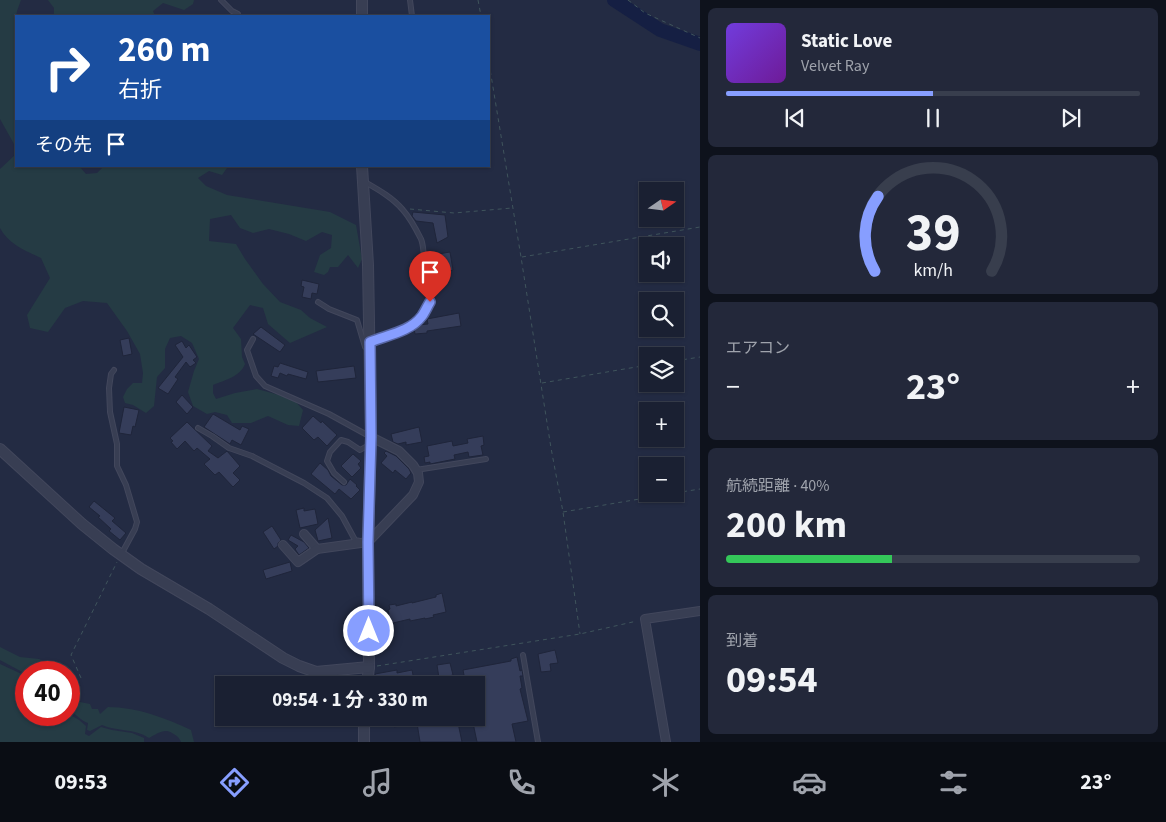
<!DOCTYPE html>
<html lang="ja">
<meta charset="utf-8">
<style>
body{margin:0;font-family:"Source Sans 3","Noto Sans JP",sans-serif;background:#23283a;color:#f1f3f6;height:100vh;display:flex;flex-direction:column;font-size:19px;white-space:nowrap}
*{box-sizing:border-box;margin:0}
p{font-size:16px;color:#9fa3ac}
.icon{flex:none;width:28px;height:28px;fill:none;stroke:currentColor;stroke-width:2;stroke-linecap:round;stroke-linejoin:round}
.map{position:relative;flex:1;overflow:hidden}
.details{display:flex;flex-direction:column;gap:8px;padding:8px;background:#0e121c;width:466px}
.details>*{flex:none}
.top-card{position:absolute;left:15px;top:15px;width:475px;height:152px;border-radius:0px;box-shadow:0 1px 4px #0004,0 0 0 1px #383e4d;background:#1a4fa0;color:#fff;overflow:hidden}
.needle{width:32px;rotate:76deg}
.buttons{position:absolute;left:639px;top:182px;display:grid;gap:10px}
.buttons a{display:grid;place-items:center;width:45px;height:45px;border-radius:0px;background:#1a2032;box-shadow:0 1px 4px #0004,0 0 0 1px #383e4d;font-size:25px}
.speed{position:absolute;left:15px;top:661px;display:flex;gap:10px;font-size:25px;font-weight:700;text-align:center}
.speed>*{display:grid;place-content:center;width:65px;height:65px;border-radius:50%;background:#1a2032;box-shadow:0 1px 4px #0004,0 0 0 1px #383e4d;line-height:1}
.speed .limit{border:8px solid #d22;background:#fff;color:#111}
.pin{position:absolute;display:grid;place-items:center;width:42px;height:42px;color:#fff;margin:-51px -21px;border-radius:50% 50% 50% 0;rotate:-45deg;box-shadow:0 0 5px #0007}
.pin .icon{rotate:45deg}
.me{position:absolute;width:55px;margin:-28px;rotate:0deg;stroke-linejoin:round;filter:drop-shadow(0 0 4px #0008)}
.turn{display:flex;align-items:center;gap:18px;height:105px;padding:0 20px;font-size:22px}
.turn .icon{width:65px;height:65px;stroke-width:2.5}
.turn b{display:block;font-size:35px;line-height:42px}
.then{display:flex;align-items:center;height:48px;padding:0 20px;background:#0003;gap:10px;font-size:19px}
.big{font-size:38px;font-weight:700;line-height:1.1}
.details .tile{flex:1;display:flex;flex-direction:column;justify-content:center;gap:8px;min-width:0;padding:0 18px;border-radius:8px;background:#23283a}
.details .dial{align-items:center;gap:0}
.dial svg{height:130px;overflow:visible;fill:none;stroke:#383e4d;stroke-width:7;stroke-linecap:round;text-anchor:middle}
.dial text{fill:#f1f3f6;stroke:none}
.song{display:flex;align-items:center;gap:15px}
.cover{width:60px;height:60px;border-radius:8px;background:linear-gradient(135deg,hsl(260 70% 55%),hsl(280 70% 35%))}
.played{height:5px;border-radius:2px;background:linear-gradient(90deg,#879eff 50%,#383e4d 50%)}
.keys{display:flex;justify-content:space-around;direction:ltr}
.heat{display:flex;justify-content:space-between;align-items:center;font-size:28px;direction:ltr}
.charge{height:8px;border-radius:4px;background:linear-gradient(90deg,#34c759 40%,#383e4d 0)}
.trip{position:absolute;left:215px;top:676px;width:270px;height:50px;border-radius:0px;background:#1a2032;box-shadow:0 1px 4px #0004,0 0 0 1px #383e4d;font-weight:700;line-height:50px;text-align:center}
.dock{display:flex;height:80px;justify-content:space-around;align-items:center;background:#0a0d14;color:#9fa3ac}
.dock .icon{width:35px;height:35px}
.dock .current{color:#879eff}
.dock b{font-size:22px;color:#f1f3f6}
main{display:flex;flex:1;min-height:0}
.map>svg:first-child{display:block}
</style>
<main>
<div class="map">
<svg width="700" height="742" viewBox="0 0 700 742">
<rect width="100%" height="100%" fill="#232b43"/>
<g fill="#253b44">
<path d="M0,0H21L17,11L16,16V166H79L86,174L97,173L104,166H226L227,168L222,175L209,171L198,178L206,186L227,195L330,212L356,225L362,259L358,268L348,255L338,267H330L328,272L324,275L314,272L320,255L331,248L332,235L322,232L306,241L289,234L269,229L253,233L240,228L231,215L210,219L209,241L236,244L245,259L263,284L280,302L301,310L310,318L327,327L290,343L268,324L263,308L250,305L233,328L241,339L242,357L245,364C240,377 225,380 213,385V393L216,399L235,393L257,389L283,396L296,402L303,410L299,426L288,425L268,416L251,423H232L227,415L215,412L207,414L193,406L188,392L194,371L199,359L192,343L181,336L170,338L165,349V368L157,377L154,406L146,413L133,405L125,403L123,397L127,389L133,383H142L143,373L140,354L127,331L107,303L83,301L65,308L48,332L30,328L27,315L50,278L41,258C26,251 8,244 0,228V169L16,154L14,144L0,119Z"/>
<path d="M48,0H194L193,4L184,10L163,3L153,11L155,16H54V8Z"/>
<path d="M0,647L20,657L39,659L53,666L60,672H26V674L0,660Z"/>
<path d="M0,664L26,676V715H69V714L79,720L86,726L85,734L89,736L101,727L112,730L132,733L144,738V742H0Z"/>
<path d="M69,683L79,693L78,700L80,702L90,704L92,709H98L100,714L108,707C137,707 165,718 191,730L194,742H181C179,737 177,736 172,733C164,728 157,734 149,738C134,728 118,732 102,725L90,731L87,730L88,723C83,722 74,713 69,709Z"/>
</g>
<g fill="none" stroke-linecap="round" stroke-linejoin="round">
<path stroke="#151f43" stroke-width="14" d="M614,0L660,30L700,44"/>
</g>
<g fill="#353d5a" stroke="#1f253a">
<path d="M413,212L445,215L448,237L437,243L433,223L416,221L412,216Z"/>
<path d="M450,252L453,270L447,272L445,266L441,267L438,254Z"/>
<path d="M302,280L319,284L317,294L312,293L311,299L302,297L304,287L301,286Z"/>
<path d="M459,313L461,326L427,331V333L415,334L414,328L418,325L428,324L427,319Z"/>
<path d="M261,327L285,345L280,352L253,334Z"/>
<path d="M129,338L132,354L123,356L120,340Z"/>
<path d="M182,341L186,348L189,345L197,357L193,360L196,363L190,367L186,362L175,377L178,379L168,394L158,388L183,357L175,345Z"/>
<path d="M280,363L308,372L306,379L288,374L287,376L280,373L278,378L271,376L274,366L278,367Z"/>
<path d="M354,366L356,378L318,382L316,371Z"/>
<path d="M182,395L193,407L187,414L176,402Z"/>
<path d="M124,407L139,410L135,427L133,426L131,435L119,433Z"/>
<path d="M213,414L240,430L242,426L249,429L241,445L232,440L230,444L204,427Z"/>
<path d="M313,416L321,423L322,421L337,435L327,446L318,437L314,440L302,428Z"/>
<path d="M187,422L212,446L208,451L218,458L227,451L240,466L233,473L240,480L233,487L219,472L215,475L204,464L210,459L197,448L194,451L185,441L177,449L171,442L173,441L170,438Z"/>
<path d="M419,427L422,442L406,445V442L398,444L393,442L391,434Z"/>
<path d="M483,436L484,445L481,446L483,455L469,457L468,452L454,455L455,459L430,464V462L425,463L424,457L429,456L427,446L452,441L453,446L468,443L467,439Z"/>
<path d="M386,451L396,456L409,469L411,473L406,479L395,470L393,473L381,463L387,456L384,453Z"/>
<path d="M353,454L361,461L358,464L361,468L352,477L341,466Z"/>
<path d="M320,463L328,470L331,476L342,485H346L350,479L357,485L356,486L360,490L351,499L339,489L335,494L311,474Z"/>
<path d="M94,501L115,518L112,521L126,533L120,540L109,531L111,529L98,517L100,516L89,507Z"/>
<path d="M304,508V511L315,509L318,524L300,528L296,510Z"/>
<path d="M328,518L332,538L318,541L315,530Z"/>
<path d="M272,526L281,540L278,543V546L274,549L263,532Z"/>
<path d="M291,535L304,542L309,548L299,555L295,549L298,546L288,540Z"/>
<path d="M290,562L292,571L266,579L263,570Z"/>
<path d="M442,593L446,612L433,615L434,617L425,619V618L410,621V619L376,627L375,617L389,614L388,610L390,609L389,605L396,604V606L412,602V603L436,597V595Z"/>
<path d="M555,650L558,663L550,664L551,671L541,672L538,654Z"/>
<path d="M517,657L520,671L522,670L523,676H520L522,688L520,689L528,721L512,724L516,742H477L472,718H476V685H466L463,670L511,661V659Z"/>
<path d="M450,663L453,675L439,678L437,665Z"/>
<path d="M397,670V673L412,670L414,680L399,682L400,685H377L375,674Z"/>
<path d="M392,718H457L462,742H420L417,723L394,727Z"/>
</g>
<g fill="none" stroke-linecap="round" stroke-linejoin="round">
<g stroke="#42475c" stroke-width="6">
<g id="service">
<path d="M221,0L232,11L238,14V16"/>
<path d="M410,0L412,16"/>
<path d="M365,182C379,190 393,198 403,210C410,218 416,229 421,239C424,246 423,255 425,262C428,281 436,301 421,317C408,332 387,335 370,342"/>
<path d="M318,302L329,309L357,320L365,347L368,349"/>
<path d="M253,339L247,350L256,376L265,386L329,414L369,436"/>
<path d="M114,370L111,374L109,388L110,412L117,444V466L126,485L137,522L135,529L122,553"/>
<path d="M198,428L212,436L229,448L252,456L304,483L327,498L342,516L355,540L360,541"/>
<path d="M416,470L486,459"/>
<path d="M344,482L334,473L327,461L330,452L341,440L348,442L360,450L369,445"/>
<path d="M523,655L538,742"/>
</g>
</g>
<g stroke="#42475c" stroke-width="10">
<g id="minor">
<path d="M304,534L317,549L368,542L413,495L419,482L418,473L413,465L399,451L371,437"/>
<path d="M283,545L298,562L317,549"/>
<path d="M666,742L645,619L700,611"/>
</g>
</g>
<g stroke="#42475c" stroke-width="12">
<g id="tertiary">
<path d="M362,16V0"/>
<path d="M362,166L368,265L371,437L368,542L369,667L367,685"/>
<path d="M0,449L82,524L113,549L141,569L209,609L283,658L299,666L316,672L369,667"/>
<path d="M364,742V718"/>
</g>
</g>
<g stroke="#3f545c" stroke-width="1" stroke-dasharray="4 4" stroke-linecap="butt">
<path d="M478,0L481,16"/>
<path d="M628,0L645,13L700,38"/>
<path d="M489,63L521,257L551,448L563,512L580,634"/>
<path d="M410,209L454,213L512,208"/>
<path d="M522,257L700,227"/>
<path d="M675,361L700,357"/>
<path d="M542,383L648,365"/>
<path d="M675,493L700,489"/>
<path d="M563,512L669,494"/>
<path d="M377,666L580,634L637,621"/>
<path d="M81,678L71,655L117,562"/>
</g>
<use href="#service" stroke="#383e53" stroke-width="4"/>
<use href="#minor" stroke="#383e53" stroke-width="8"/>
<use href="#tertiary" stroke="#383e53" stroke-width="10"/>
</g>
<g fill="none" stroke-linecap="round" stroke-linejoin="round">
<g stroke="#5867a6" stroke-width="12">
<path id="route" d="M369,631L368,542L371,437L370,342C387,335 410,332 422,316C425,312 427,307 430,302"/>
</g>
<use href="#route" stroke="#879eff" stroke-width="9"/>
</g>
</svg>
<div class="buttons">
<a><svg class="needle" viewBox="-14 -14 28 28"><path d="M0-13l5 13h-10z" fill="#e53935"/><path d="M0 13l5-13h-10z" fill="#9fa3ac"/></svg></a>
<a><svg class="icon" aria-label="sound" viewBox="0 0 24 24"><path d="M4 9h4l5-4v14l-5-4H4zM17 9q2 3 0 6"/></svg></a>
<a><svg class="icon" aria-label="search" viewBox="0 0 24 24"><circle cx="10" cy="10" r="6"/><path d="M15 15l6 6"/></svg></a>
<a><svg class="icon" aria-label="layers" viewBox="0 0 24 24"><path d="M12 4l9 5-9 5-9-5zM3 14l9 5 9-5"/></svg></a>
<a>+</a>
<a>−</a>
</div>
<div class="speed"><div class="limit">40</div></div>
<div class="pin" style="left:430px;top:302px;background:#d93025"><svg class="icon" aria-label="arrive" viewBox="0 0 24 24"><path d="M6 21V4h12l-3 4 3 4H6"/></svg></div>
<svg class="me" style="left:369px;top:631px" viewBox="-20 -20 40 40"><circle r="17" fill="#879eff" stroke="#fff" stroke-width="3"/><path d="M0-11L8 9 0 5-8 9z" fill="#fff"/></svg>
<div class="trip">09:54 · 1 分 · 330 m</div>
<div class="top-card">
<div class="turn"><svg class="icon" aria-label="right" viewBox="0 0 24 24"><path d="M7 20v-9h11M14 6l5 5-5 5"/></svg><div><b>260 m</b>右折</div></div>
<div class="then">その先<svg class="icon" aria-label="arrive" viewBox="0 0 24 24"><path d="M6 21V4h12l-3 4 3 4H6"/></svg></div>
</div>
</div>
<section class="details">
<div class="tile">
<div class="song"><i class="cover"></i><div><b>Static Love</b><p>Velvet Ray</p></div></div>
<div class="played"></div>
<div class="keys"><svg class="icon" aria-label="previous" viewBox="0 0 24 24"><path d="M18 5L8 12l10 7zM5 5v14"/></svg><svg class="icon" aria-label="pause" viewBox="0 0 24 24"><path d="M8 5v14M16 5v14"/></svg><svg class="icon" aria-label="next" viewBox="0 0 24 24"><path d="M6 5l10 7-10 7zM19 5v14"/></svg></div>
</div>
<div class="tile dial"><svg viewBox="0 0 100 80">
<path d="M14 69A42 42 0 1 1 86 69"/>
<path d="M14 69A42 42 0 0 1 16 23" stroke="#879eff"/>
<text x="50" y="56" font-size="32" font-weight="700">39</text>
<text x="50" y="72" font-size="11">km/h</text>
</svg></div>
<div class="tile"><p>エアコン</p>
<div class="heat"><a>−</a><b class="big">23°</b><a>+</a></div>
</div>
<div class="tile"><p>航続距離 · 40%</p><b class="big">200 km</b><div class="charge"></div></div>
<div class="tile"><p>到着</p><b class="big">09:54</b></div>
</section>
</main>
<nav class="dock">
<b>09:53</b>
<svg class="icon current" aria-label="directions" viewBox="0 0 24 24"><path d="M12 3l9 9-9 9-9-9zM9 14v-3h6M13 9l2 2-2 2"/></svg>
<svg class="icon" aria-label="music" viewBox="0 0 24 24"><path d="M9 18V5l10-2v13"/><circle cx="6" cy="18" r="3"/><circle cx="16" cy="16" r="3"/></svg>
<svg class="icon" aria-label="phone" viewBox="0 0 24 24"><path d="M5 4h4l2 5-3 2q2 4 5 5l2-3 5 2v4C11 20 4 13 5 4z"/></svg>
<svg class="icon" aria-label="climate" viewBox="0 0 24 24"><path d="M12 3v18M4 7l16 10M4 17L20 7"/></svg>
<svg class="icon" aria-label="car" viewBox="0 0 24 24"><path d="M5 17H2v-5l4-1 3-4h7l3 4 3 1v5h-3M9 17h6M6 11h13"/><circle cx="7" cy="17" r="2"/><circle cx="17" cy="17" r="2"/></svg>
<svg class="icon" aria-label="filters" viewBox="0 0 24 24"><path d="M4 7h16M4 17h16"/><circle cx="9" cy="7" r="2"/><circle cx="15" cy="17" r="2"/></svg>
<b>23°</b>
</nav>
